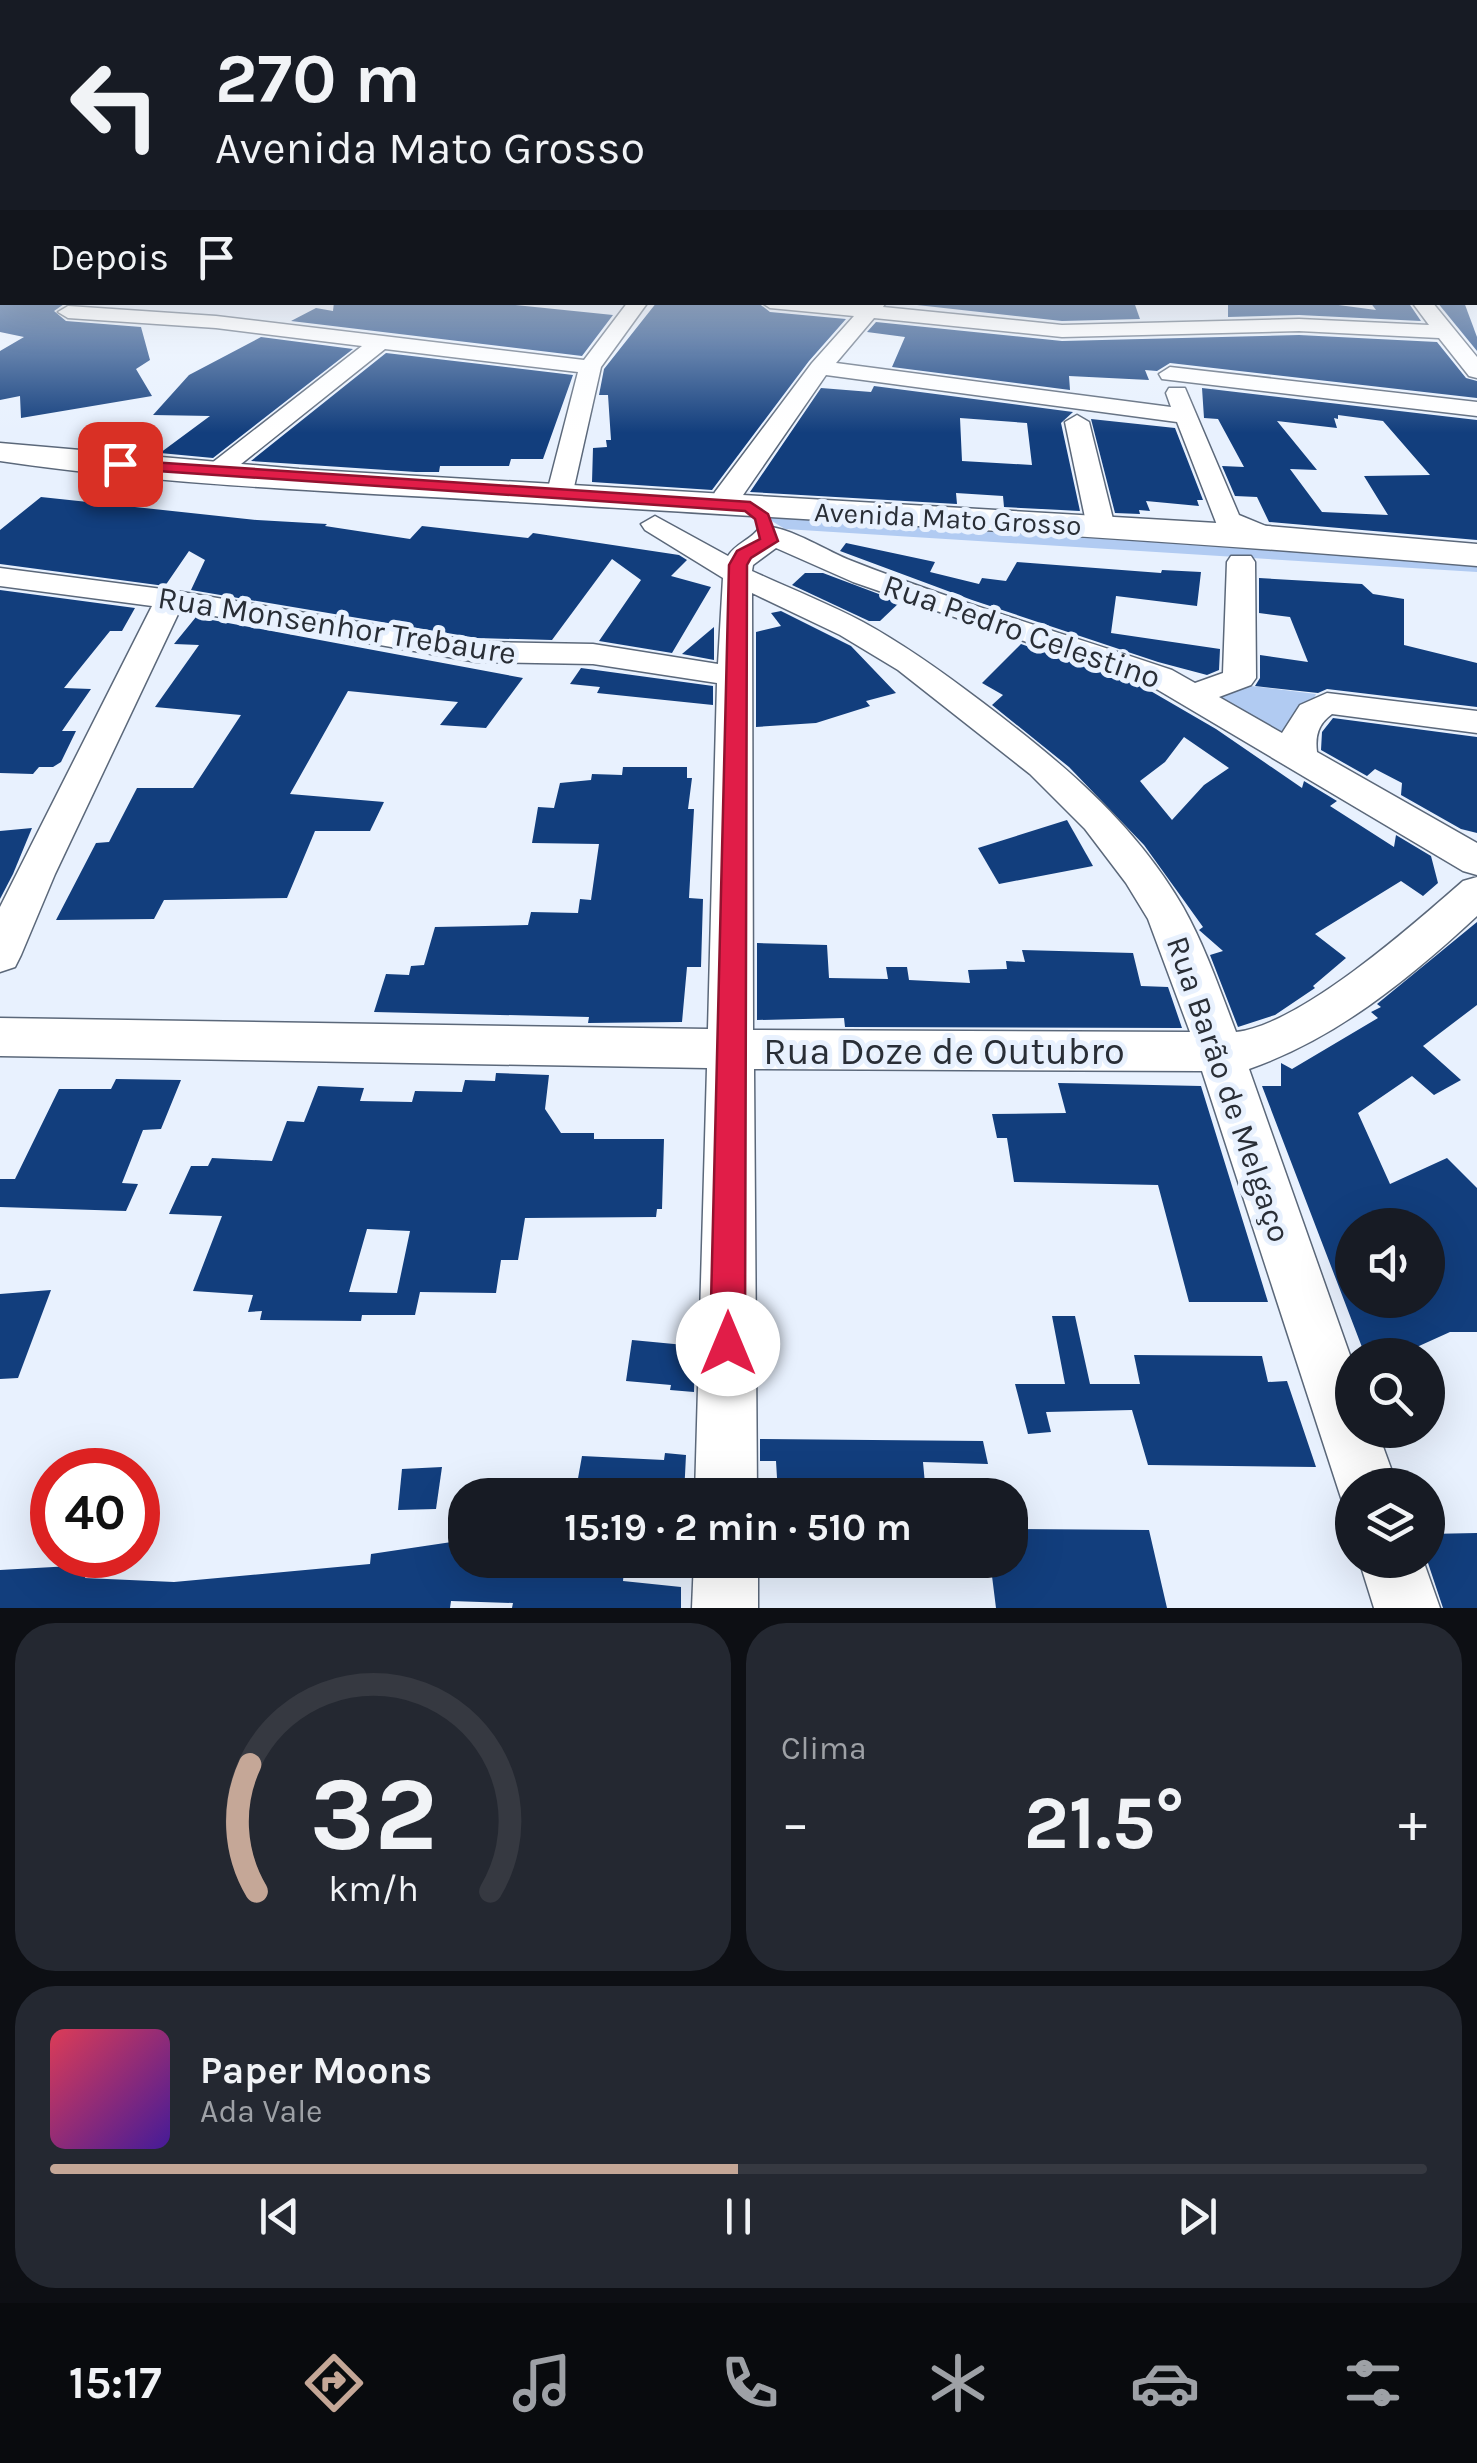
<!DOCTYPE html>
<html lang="pt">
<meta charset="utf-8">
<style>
body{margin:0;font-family:Karla,sans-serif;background:#242831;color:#f1f3f6;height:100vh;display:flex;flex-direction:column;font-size:38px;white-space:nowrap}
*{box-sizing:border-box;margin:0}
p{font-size:32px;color:#9ea1a6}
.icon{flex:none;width:55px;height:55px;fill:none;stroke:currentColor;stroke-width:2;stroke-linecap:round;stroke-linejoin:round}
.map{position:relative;height:1608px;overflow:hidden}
.side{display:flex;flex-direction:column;gap:15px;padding:15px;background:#0d0f14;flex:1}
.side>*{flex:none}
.banner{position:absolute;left:0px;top:0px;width:1478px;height:305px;box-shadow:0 10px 40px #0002;background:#171b24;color:#f1f3f6;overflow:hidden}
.buttons{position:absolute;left:1335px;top:1208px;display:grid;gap:20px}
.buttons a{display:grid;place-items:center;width:110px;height:110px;border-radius:50%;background:#171b24;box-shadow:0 10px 40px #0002;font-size:50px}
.speed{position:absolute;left:30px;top:1448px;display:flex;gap:20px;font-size:50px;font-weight:700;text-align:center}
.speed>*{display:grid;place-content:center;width:130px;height:130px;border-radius:50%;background:#171b24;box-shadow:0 10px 40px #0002;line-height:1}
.speed .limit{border:15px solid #d22;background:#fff;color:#111}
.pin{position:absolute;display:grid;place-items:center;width:85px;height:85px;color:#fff;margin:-42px;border-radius:20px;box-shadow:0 5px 15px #0006}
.me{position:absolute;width:110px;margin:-55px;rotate:0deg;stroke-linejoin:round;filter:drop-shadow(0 0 8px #0008)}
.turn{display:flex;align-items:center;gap:35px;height:210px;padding:0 50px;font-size:45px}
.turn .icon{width:130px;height:130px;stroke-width:2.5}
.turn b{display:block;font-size:70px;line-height:85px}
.then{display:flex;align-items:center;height:95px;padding:0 50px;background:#0003;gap:20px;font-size:38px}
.big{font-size:75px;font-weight:700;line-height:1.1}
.side .tile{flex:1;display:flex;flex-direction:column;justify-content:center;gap:15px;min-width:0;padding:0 35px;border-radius:40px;background:#242831}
.side .dial{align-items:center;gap:0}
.dial svg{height:260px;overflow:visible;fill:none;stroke:#363941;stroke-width:7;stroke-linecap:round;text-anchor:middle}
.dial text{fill:#f1f3f6;stroke:none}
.song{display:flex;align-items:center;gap:30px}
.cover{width:120px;height:120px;border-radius:15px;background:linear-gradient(135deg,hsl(350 70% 55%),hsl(260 70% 35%))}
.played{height:10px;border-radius:5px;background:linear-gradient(90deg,#c5a797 50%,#363941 50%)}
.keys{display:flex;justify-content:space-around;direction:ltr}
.heat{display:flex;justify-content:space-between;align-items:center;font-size:55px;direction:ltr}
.side .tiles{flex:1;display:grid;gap:15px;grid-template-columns:1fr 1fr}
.tile:last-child{grid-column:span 2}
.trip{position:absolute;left:448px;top:1478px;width:580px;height:100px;border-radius:40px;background:#171b24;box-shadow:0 10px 40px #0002;font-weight:700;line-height:100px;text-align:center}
.menu{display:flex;height:160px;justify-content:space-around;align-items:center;background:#090b0e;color:#9ea1a6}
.menu .icon{width:70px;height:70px}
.menu .active{color:#c5a797}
.menu b{font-size:45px;color:#f1f3f6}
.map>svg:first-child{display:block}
</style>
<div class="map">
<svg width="1477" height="1608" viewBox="0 0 1477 1608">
<rect width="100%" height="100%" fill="#e8f1fe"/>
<g fill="#b1cbf2">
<path d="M765,517L1477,562V572L785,529Z"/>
<path d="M1243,685L1316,694L1291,746L1217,699L1220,694Z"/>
</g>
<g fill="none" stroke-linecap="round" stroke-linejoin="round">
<rect fill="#6d9ce3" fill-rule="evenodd" x="1475" y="216" width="2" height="9"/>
</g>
<g fill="#123e7d" fill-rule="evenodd">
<path d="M0,302H67L54,311L66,321L141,327L150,360L136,369L152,396L21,418L20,396L0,400V351L24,337L0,332Z"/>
<path d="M334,302H485L613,315L582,356L291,321L316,308L333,311Z"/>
<path d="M657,302H757L770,312L846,319L809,361L712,490L592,482L593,448L607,447L606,440H611L608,395H599L604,369Z"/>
<path d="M890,302H1134L1140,319L1062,321Z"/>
<path d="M1228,302H1316L1376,310L1370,302H1408L1421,321L1299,315L1228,317Z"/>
<path d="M1437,302H1464L1477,337V351Z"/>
<path d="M876,322L1062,341L1299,335L1437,342L1466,378L1477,381V398L1170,363L1157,371L1145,370L1149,380L1069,376L1070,390L892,367L905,337L867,332Z"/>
<path d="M261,337L353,349L213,458L160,453L210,416L153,415L189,375Z"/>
<path d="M386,353L573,375L543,459H511L509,466H440L439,472H416L251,461Z"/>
<path d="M874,386L1073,412L1061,423L1080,511L1004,507L1003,496L956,493L957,504L750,492L821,388L871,392ZM960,418L1027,423L1032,465L962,461Z"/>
<path d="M1202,388L1477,420V540L1269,522L1257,497L1235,496L1222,466L1244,467L1218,419L1204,418ZM1338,415L1383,421L1430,475L1364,476L1388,515L1322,512L1290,469L1317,470L1277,421L1337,428L1334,418L1338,419Z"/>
<path d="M1091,419L1175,428L1203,500H1197L1199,506L1146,501L1150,511L1139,510L1140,514L1115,513Z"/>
<path d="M41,497L257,520L327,524L325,526L410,539L422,526L528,538L533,533L679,555L687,560L671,576L711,587L672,653L599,641L641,580L612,559L552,640L477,638L191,590L205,560L189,551L165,586L0,564V530Z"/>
<path d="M846,543L935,562L930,572L979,584L982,578L1006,581L1017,562L1161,573L1162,570L1201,572L1197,606L1116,596L1111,633L1220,649L1219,670L1207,675L1158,662L972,600L840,551Z"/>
<path d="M805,573H823L900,602L880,621H869L792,585Z"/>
<path d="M1259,578L1362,584L1373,594L1404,599V645L1477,663V707L1327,689L1318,693L1255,686L1260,678V655L1308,662L1290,617L1259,613Z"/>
<path d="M0,590L135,608L122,631H110L64,688L91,689L62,731H76L61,762L53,767H39L33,774L0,773Z"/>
<path d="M781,611L851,646L896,693L866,701L870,706L816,723L756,727V632L781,626L771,613Z"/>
<path d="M196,617L523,678L486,728L440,725L458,702L348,691L290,794L384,802L370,831H315L287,898L164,900L154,919L56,920L96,843L109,842L137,788H193L241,715L155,707L199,645L174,644Z"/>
<path d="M714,627V660L682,654Z"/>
<path d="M1021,644L1142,686L1216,729L1302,788L1304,781L1337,801L1330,806L1394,847L1396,835L1431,856L1438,883L1423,896L1401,881L1315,934L1346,958L1313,986L1315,988L1275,1015L1238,1027L1210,955L1223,951L1199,930L1203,927L1144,845L1069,767L992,705L1003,695L982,683ZM1184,737L1229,768L1204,785L1172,820L1140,781L1165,762Z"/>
<path d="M581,668L713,686V705L597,693L600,687L570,684Z"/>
<path d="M1333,718L1477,737V833L1461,829L1401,795L1402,783L1375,769L1367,776L1321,750L1322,732Z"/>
<path d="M623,767H687V778H692L688,809H694L689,898L703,899L701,967H687L682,1022L588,1023L589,1017L374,1012L386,974L409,975L411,966L424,965L435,927L528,925L531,912L578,913L580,899L591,900L599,844L532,843L538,807L554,808L560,783L591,780L592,774L622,775Z"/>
<path d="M1067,820L1093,866L999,884L978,848Z"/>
<path d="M32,828L13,874L0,899V831Z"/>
<path d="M1477,922V1005L1423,1046L1461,1080L1434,1095L1412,1076L1358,1113L1390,1184L1447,1158L1477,1188V1332H1450L1419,1346L1365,1355L1262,1086H1281V1063L1292,1069L1378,1018L1371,1012L1381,1007L1377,1004ZM1352,1225H1428V1300H1352Z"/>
<path d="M757,943L827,945L829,978L888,979L886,967H907L909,980L970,983L968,970L1007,969L1006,961L1025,962L1022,950L1133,953L1141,986L1168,987L1182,1028L845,1027L844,1018L757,1020Z"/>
<path d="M496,1073L549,1075L545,1109L561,1133H594V1139H664L662,1209H657L656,1217L525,1218L518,1260H501L496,1293L420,1292L415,1315H362L361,1321L260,1320L262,1311L248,1312L253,1295L193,1291L222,1216L169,1214L191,1166H208L212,1158L272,1161L287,1121L304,1122L318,1086L364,1088L360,1101L412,1102L415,1091L462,1092L465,1080L495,1081ZM367,1229L410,1231L397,1293L349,1292Z"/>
<path d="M116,1079L181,1080L161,1129L143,1130L122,1183L138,1184L126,1211L0,1207V1179H15L59,1089H111Z"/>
<path d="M1058,1083L1201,1086L1268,1302H1189L1158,1185L1014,1182L1007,1138H997L992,1114L1066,1113Z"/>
<path d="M51,1290L18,1378L0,1379V1294Z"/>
<path d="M1052,1316H1075L1090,1384H1140L1134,1355L1262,1356L1268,1382L1287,1381L1316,1467L1148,1465L1132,1410L1046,1412L1051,1432L1028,1434L1015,1384H1065Z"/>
<path d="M632,1340L695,1346L694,1392L670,1390L671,1385L626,1381Z"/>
<path d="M760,1439L983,1441L988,1464L923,1462L926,1495H778L776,1461H760Z"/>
<path d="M665,1453L686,1455L684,1495H575L582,1456L664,1460Z"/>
<path d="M442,1467L436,1509L398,1510L402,1469Z"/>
<path d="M1010,1529L1149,1530L1167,1608H996L990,1560H1010Z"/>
<path d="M1477,1533V1608H1443L1427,1560L1428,1534Z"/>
<path d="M465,1540V1560H625L623,1581L681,1587V1608H512L513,1603L451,1601L450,1608H0V1570L89,1565L85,1578L174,1582L370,1564L371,1554Z"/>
</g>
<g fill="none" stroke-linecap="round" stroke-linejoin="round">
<g stroke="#5b687a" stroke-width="3">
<g id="minor">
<path d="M0,216L2,217V227H0Z"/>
<rect x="1475" y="232" width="2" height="11"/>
<path d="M2,270V282L0,283V271Z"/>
<rect x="1475" y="277" width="2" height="12"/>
<path d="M628,302H648L601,367L572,496L559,504L546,496L578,372L385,349L226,476L217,479L204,471L208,466L362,346L216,328L68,318L58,312L68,306L216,316L584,360Z"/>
<path d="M761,302H886L883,307L1062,325L1299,319L1429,325L1412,302H1432L1477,357V378L1469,376L1439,338L1299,331L1062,337L874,318L836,363L1171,407L1166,393L1169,388H1185L1239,515L1278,531L1282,537L1268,545L1226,533L1217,525L1177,422L826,375L732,511L722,513L709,505L715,492L812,363L854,316L770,308Z"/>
<path d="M1170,367L1477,402V416L1162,379L1159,374Z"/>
<path d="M1077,415L1089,422L1115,527L1101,535L1087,527L1065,422Z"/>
<path d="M655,516L728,556C736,543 751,540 760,527C782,522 828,552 852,561C956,602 1065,634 1172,670L1195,683L1223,673L1227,562L1231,556H1251L1255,562L1256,678L1251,685L1219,697L1282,733L1300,705L1327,693L1477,711V733L1332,714C1318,724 1315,736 1317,752L1477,843V875L1463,871L1148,684L853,582L776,548L753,565L752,571C789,588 827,603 863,622C905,645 944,673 982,702C1060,761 1133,821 1183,907C1205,946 1220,990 1236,1032C1300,1025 1413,925 1463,881L1477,877V916C1409,979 1337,1038 1249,1069L1352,1361V1430H1377L1397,1485H1352V1510L1344,1507L1202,1071L754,1069L757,1495H695L707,1068L0,1056V1018L708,1029L717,683L593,664L477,662L180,610L55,874L21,955L15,967L0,972V907L152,606L0,586V568L170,590L477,642L593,644L718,664L723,578L645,530L641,524ZM752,593L840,635L898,670L1030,774L1085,829L1126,883L1148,919L1190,1032L753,1030Z"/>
<path d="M694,1560H758V1608H692Z"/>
<path d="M1359,1560H1423L1440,1608H1374Z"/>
</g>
</g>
<g stroke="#5b687a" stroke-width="3">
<path id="major" d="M0,443L299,469L1268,526L1477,544V566C1163,539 849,522 535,503C357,492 176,487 0,461Z"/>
</g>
<use href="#minor" fill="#fff" fill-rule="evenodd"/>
<use href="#major" fill="#fff" fill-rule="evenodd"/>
</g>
<linearGradient id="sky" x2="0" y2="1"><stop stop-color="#77aae6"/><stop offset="0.48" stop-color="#f5f9ff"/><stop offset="1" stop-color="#f5f9ff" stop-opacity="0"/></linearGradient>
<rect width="1477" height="433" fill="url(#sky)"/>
<path fill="#e11d48" stroke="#92132f" stroke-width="2.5" d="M120,460L750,502L768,514L778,541L751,558L747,565L745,1344L740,1356L728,1361L715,1356L710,1344L729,565L737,551L760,539L755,519L745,511L114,468V461Z"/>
<g text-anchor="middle" stroke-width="10" stroke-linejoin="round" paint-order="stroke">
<g font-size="28" fill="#292e36" stroke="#e8f1fe">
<text transform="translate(948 518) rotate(3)" y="10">Avenida Mato Grosso</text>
</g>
<g font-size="32" fill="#292e36" stroke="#e8f1fe">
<text transform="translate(337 625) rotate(9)" y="11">Rua Monsenhor Trebaure</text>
<text transform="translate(1022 631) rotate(19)" y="11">Rua Pedro Celestino</text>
<text transform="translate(1229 1089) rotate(71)" y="11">Rua Barão de Melgaço</text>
</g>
<g font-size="38" fill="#292e36" stroke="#e8f1fe">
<text x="944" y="1064">Rua Doze de Outubro</text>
</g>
</g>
</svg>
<div class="buttons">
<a><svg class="icon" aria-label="sound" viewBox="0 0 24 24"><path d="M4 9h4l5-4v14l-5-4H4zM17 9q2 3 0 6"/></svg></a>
<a><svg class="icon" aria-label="search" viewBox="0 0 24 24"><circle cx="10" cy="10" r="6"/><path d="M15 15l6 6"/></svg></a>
<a><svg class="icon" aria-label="layers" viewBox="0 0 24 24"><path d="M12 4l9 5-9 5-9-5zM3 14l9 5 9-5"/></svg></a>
</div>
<div class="speed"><div class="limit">40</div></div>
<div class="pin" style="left:120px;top:464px;background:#d93025"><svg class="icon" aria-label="arrive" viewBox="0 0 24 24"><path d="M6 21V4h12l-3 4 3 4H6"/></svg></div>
<svg class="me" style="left:728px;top:1344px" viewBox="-20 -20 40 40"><circle r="19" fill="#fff"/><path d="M0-13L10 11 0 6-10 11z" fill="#e11d48"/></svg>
<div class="trip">15:19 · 2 min · 510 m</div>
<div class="banner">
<div class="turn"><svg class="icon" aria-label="left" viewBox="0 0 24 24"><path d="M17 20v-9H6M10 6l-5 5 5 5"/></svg><div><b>270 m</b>Avenida Mato Grosso</div></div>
<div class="then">Depois<svg class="icon" aria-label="arrive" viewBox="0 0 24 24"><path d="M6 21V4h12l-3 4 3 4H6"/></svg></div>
</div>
</div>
<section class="side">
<div class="tiles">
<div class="tile dial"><svg viewBox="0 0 100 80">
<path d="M14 69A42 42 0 1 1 86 69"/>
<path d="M14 69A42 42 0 0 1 12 30" stroke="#c5a797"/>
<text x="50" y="56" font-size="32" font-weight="700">32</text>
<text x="50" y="72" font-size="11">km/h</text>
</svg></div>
<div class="tile"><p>Clima</p>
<div class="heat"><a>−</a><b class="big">21.5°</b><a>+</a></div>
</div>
<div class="tile">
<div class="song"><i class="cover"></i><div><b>Paper Moons</b><p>Ada Vale</p></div></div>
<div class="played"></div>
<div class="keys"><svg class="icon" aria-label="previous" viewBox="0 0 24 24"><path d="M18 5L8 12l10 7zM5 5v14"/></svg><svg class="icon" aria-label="pause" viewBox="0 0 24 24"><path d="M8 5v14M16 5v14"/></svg><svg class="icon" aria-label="next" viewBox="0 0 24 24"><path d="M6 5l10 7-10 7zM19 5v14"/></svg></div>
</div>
</div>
</section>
<nav class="menu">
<b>15:17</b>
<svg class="icon active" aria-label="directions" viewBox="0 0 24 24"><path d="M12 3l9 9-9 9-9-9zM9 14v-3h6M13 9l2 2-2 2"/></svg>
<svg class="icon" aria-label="music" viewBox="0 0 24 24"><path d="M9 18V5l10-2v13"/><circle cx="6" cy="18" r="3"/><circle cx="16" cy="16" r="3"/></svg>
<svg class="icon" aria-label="phone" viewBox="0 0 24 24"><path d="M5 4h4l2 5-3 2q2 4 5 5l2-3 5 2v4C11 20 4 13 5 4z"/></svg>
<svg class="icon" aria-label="climate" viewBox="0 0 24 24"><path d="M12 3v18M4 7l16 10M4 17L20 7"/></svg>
<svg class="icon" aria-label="car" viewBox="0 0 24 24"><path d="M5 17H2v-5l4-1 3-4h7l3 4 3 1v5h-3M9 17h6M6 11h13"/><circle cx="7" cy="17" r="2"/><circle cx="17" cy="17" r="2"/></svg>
<svg class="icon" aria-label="filters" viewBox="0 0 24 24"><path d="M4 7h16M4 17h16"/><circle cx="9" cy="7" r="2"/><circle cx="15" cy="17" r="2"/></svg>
</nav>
